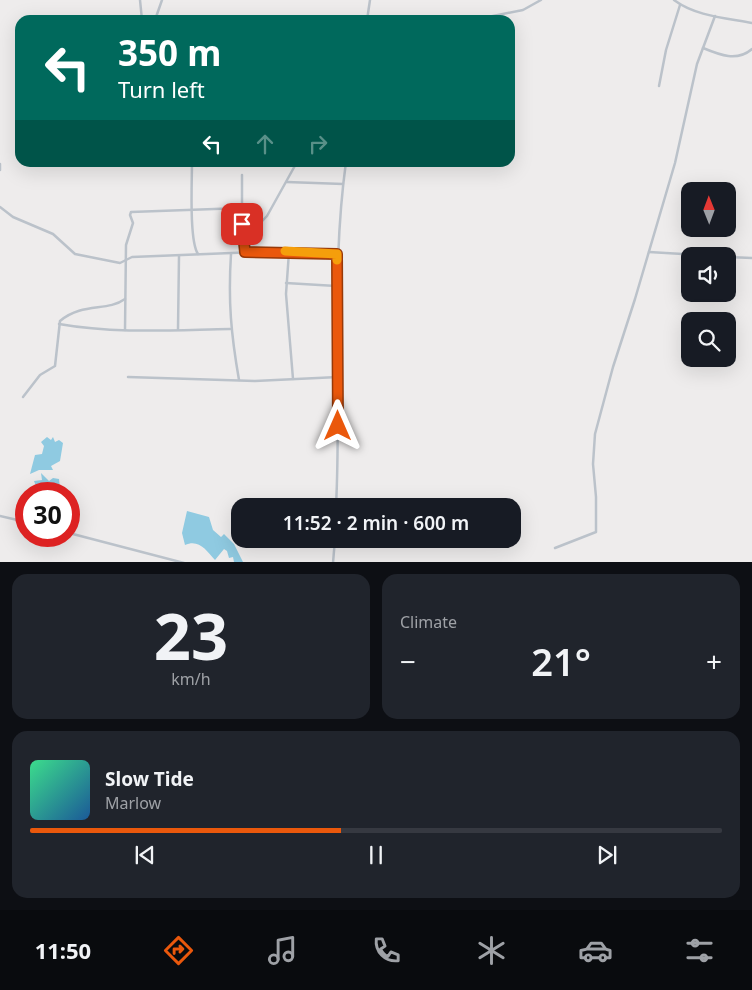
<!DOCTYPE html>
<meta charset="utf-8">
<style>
body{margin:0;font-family:"Noto Sans",sans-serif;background:#20242c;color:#f1f3f6;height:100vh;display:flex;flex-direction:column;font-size:19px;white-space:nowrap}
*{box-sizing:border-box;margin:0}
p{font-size:16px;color:#9ea1a6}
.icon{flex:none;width:28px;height:28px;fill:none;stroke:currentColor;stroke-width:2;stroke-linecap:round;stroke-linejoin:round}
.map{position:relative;height:562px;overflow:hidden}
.details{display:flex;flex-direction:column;gap:12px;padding:12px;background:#0d0f14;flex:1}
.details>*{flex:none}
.top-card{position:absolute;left:15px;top:15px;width:500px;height:152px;border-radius:15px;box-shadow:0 5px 20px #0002;background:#00695c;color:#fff;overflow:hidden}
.needle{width:32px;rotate:359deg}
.buttons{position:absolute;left:681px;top:182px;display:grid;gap:10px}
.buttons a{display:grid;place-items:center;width:55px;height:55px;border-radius:10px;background:#171b24;box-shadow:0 5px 20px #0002;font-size:25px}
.speed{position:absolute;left:15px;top:482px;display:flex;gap:10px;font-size:25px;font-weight:700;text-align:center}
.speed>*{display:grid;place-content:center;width:65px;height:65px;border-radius:50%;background:#171b24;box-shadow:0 5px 20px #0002;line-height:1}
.speed .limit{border:8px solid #d22;background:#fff;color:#111}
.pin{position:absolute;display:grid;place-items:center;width:42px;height:42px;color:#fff;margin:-21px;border-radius:10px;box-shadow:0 2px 8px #0006}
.me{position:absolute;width:55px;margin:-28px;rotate:0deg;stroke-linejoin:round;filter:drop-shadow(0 0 4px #0008)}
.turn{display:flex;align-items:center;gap:18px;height:105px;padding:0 20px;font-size:22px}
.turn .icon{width:65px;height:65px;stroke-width:2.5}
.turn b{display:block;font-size:35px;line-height:42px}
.lanes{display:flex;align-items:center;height:48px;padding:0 20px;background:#0003;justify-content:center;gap:25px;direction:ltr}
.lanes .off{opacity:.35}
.big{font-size:38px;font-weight:600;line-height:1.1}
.details .card{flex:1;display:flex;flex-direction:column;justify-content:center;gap:8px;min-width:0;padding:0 18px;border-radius:15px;background:#20242c}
.details .dial{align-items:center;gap:0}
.dial b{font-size:65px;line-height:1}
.song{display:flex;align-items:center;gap:15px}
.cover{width:60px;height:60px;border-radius:8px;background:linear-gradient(135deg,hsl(150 70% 55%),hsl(210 70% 35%))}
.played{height:5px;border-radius:2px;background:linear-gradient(90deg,#ea580c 45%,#363941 45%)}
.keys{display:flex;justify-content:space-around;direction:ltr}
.heat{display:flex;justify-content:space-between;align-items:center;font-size:28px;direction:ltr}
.details .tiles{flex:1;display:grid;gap:12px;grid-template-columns:1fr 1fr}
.card:last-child{grid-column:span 2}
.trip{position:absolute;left:231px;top:498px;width:290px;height:50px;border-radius:15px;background:#171b24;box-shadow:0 5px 20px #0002;font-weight:600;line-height:50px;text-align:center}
.tabs{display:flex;height:80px;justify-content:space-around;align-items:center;background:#090b0e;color:#9ea1a6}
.tabs .icon{width:35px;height:35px}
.tabs .selected{color:#ea580c}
.tabs b{font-size:22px;color:#f1f3f6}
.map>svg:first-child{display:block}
</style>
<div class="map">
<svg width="752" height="563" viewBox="0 0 752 563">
<rect width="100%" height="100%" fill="#eeecec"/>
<g fill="#8fcae1">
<path d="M47,437L51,440L53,437L55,442L59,440L63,443L60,461L51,466L53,470H39L30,474L35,455L42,454L44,446L41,442Z"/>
<path d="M41,473L49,481L53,478L59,479L60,489C52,496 35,497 28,489L36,486L34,481L42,480Z"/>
<path d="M187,511L209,517L213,530L221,537L224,534L234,544L243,562H234L233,557L229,558L227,551L224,549L215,560C206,550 199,539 185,545L182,533Z"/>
</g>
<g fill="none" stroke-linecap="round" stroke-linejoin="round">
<g stroke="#bbc2ca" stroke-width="2.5">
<path d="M140,0L142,20"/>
<path d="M674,0C695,16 726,18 752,23"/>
<path d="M155,20L162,0"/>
<path d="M367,20L370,0"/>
<path d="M473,20L523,10L541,0"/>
<path d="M703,48C720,55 737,62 752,49"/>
<path d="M659,86L666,50L680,5"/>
<path d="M192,162C192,181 189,241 198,254"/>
<path d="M0,164V170"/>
<path d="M242,175V212L245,252"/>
<path d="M287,182L343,184"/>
<path d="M0,207L13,217L53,234L75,254L120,263L132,257L282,251L337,254"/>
<path d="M244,240L267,216L297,162"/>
<path d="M289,252L286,294L293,379"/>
<path d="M649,252L716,256"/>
<path d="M231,254C228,301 231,334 239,380"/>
<path d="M728,257L752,258"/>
<path d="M286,283L336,286"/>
<path d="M59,324C115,334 173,330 230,329"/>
<path d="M178,329L179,256"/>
<path d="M125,330L126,245L133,223L130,215L131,212L242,208"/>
<path d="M128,377L255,381L338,377"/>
<path d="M23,397L40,375L55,366L60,321C83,302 107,312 125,299"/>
<path d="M336,506C342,391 330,277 346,162"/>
<path d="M0,516L26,522"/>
<path d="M69,533L184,563"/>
<path d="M555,548L596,532V497L593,464L595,434L613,367L635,299L675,163L697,64L715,16"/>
<path d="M333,563L335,539"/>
</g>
</g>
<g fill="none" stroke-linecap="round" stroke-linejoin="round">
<g stroke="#983908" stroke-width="12">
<path id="route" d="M242,224L245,252L337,254L338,426"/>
</g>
<use href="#route" stroke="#ea580c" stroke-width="9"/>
<path stroke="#f59e0b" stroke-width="9" d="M285,251L337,254V260"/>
</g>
</svg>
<div class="buttons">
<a><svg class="needle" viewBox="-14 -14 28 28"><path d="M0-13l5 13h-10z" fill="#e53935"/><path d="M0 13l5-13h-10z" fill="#9ea1a6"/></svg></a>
<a><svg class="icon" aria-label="sound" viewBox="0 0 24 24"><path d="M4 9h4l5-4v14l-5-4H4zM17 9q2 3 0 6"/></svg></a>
<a><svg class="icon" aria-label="search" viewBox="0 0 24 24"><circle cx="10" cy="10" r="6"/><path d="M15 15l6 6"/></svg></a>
</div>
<div class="speed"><div class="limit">30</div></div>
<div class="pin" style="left:242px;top:224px;background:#d93025"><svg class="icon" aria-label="arrive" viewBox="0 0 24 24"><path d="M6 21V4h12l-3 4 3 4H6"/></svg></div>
<svg class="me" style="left:338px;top:426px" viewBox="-20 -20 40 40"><path d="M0-17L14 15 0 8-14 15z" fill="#ea580c" stroke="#fff" stroke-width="4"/></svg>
<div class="trip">11:52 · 2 min · 600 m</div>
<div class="top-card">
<div class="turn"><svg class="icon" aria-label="left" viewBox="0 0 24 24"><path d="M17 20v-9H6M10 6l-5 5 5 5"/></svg><div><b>350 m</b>Turn left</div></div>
<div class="lanes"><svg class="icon" aria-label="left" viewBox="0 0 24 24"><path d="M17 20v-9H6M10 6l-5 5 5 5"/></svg><svg class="icon off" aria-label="ahead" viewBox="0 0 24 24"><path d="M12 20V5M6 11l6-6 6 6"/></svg><svg class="icon off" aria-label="right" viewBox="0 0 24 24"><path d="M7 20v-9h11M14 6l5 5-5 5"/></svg></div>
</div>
</div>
<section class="details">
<div class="tiles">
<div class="card dial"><b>23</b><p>km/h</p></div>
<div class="card"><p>Climate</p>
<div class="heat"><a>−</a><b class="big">21°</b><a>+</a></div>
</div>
<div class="card">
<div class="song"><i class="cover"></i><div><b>Slow Tide</b><p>Marlow</p></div></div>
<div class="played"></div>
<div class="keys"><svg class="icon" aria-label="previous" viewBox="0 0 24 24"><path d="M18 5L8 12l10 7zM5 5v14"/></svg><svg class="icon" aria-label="pause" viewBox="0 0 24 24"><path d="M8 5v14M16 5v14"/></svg><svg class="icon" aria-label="next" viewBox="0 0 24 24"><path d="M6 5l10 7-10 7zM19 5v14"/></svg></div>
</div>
</div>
</section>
<nav class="tabs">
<b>11:50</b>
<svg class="icon selected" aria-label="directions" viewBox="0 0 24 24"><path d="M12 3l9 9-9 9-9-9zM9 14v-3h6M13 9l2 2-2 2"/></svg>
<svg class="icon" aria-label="music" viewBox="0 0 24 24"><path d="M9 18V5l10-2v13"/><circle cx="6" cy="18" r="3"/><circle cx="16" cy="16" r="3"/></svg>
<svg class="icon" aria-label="phone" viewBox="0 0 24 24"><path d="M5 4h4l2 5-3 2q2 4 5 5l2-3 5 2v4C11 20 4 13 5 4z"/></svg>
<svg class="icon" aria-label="climate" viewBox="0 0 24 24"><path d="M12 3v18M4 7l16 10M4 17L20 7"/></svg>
<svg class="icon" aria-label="car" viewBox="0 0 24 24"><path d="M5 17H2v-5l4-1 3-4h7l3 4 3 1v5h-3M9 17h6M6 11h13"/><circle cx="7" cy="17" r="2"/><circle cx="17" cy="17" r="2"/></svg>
<svg class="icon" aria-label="filters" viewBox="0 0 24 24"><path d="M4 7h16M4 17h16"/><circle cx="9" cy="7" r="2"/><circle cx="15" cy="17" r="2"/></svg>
</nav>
